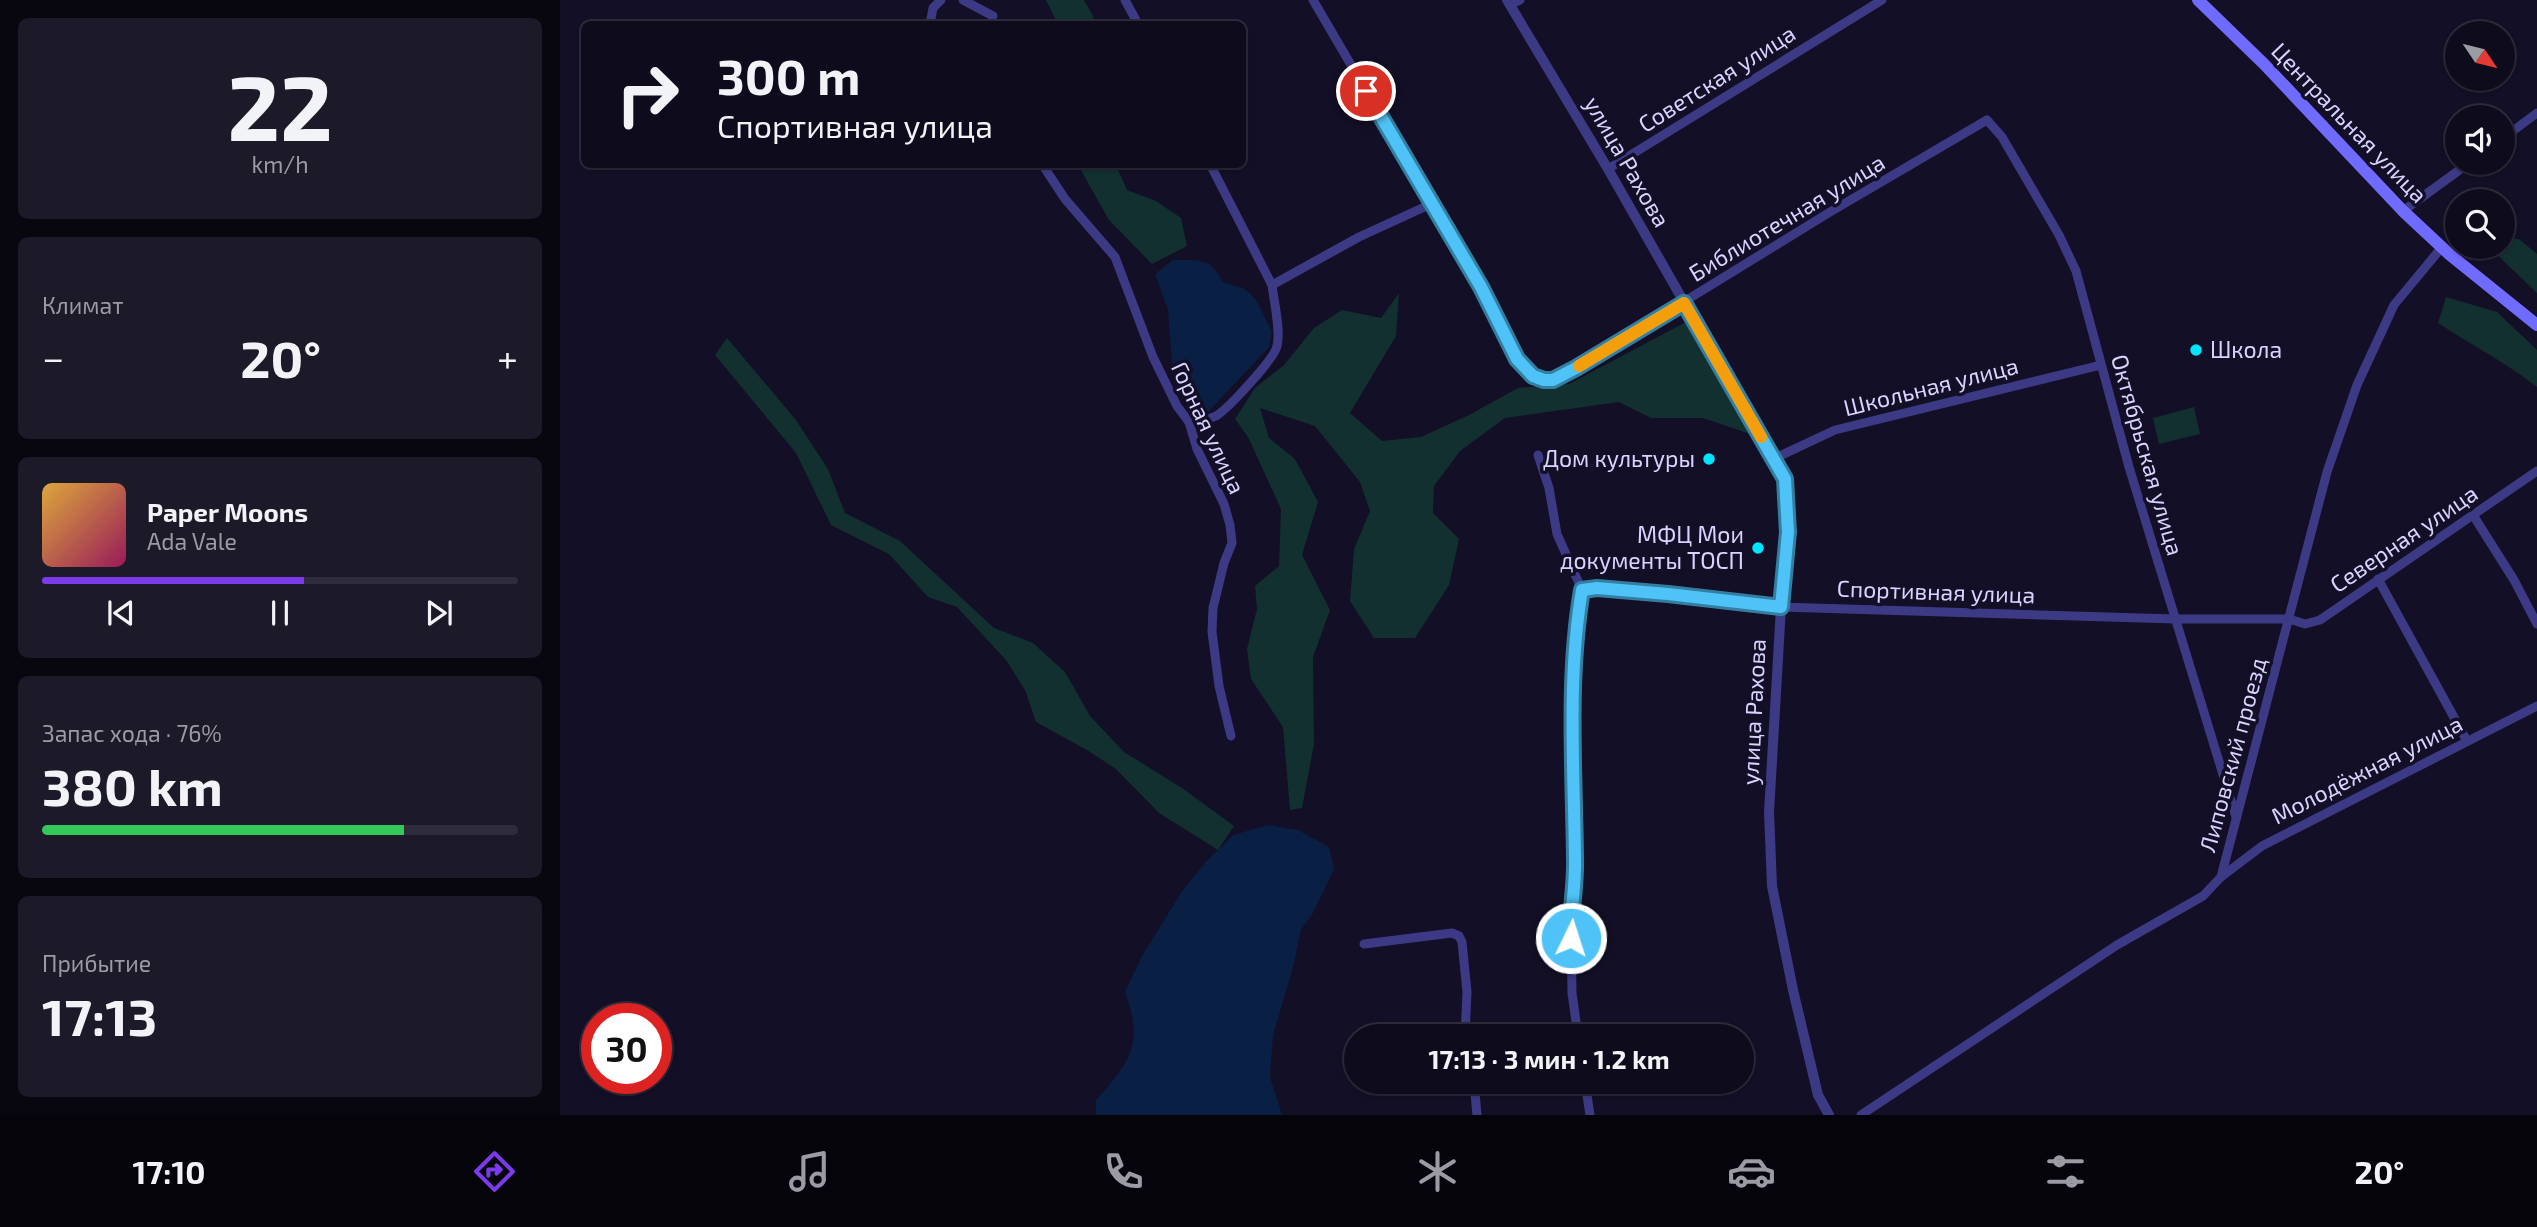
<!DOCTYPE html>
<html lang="ru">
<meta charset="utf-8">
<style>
body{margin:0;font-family:"Exo 2",sans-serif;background:#1c1929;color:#f1f3f6;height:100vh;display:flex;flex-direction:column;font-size:26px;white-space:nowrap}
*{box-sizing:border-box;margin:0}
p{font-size:23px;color:#9b9ba3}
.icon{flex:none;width:38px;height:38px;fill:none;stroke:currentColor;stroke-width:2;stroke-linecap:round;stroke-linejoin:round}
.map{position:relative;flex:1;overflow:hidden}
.side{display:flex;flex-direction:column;gap:18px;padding:18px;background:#08060f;width:560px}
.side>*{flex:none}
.hud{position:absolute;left:21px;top:21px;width:665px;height:147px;border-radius:10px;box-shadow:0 2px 5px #0004,0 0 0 2px #2e2b3b;background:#0e0b1c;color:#f1f3f6;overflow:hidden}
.needle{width:46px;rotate:125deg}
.tools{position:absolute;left:1885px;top:21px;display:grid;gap:14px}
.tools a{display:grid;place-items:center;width:70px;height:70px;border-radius:50%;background:#0e0b1c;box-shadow:0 2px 5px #0004,0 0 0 2px #2e2b3b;font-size:35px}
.speed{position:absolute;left:21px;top:1003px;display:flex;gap:14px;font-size:35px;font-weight:700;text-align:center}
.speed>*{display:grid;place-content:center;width:91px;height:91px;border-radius:50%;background:#0e0b1c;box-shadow:0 2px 5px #0004,0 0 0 2px #2e2b3b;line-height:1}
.speed .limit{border:10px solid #d22;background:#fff;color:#111}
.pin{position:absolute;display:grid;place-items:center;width:60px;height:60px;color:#fff;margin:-30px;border:4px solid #fff;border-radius:50%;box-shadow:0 2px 7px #0007}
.me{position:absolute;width:77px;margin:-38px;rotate:4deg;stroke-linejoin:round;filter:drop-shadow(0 0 5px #0008)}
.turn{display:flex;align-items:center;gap:24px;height:147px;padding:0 21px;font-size:32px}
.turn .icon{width:91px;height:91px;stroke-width:2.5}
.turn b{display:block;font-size:49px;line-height:60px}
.big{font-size:52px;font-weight:700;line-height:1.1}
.side .tile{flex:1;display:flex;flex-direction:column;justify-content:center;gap:10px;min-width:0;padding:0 24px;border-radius:10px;background:#1c1929}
.side .dial{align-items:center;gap:0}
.dial b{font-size:91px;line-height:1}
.song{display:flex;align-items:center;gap:21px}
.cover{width:84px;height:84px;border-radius:10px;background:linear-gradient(135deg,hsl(40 70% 55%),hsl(330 70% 35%))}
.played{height:7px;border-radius:4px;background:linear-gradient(90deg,#7c3aed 55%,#2e2b3b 55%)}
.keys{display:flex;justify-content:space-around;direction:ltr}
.heat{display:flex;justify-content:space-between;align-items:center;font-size:38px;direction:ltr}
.charge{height:10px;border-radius:5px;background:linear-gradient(90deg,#34c759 76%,#2e2b3b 0)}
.trip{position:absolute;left:784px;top:1024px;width:410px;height:70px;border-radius:35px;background:#0e0b1c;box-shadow:0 2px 5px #0004,0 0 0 2px #2e2b3b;font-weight:700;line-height:70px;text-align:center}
.dock{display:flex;height:112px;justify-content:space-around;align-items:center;background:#06040b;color:#9b9ba3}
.dock .icon{width:49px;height:49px}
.dock .on{color:#7c3aed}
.dock b{font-size:32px;color:#f1f3f6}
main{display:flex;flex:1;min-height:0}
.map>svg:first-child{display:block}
</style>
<main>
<section class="side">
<div class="tile dial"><b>22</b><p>km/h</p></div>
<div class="tile"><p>Климат</p>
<div class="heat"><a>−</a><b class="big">20°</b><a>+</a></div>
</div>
<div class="tile">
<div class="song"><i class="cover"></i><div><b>Paper Moons</b><p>Ada Vale</p></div></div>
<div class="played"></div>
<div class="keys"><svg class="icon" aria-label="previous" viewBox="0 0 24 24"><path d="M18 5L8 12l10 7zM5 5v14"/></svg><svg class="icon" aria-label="pause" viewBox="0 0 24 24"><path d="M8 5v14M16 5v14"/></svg><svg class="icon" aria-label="next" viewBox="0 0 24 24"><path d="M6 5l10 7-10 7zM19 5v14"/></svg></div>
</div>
<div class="tile"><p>Запас хода · 76%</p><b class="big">380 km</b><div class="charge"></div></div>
<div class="tile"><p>Прибытие</p><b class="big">17:13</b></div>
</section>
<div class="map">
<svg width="1977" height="1115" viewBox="0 0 1977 1115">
<rect width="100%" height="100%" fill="#130f26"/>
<g fill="#12302f">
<path d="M486,0H524L533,16L534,24H498Z"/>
<path d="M518,165H556L567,190L596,201L621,218L627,246L592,264L549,220Z"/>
<path d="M1943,238L1959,239L1977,254V293L1929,247H1942Z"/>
<path d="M839,293L836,336L790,413L822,441L861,437L909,415L958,388L1009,384L1126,322L1190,434L1143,418H1091L1059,402L945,418L900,451L874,486L873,513L899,539L889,585L855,638H814L790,601L794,549L810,511L800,482L755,426L700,408L709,438L735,459L758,502L742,555L770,610L753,657L754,744L742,808L730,810L723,727L691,679L687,649L697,609L695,586L719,566L721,509L688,437L675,419L695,388L724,365L754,328L782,310L821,318Z"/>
<path d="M1886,297L1937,312L1977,350V387C1947,363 1911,345 1878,323Z"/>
<path d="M167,338L236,420L268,469L285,513L340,541L434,628L473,643L505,672L530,716L564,752L622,788L674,826L658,850L599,813L556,769L527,750L476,722L465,690L446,660L397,607L368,597L329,554L271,525L236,453L155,355Z"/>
<path d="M1634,407L1640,434L1599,444L1593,418Z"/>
</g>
<g fill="#0a1f44">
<path d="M613,260C638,260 651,257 663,282L685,289L697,301L712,332L709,347L648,412L633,408L613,378L608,310L595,274Z"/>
<path d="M708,825L738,830L769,847L774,869L753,913L741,930L733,967L713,1035L710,1077L722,1115H536V1100C570,1063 584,1043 565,992L582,956L622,891L645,863L673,835Z"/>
</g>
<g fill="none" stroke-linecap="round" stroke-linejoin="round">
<g stroke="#3d3a85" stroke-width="9">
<path d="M403,0L433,16"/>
<path d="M565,0L578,24"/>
<path d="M753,0L921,287L957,358L973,376L984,380H993L1016,368L1270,212L1427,120L1442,137L1499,235L1516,271L1569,467L1676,817"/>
<path d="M950,5L960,0"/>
<path d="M370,24L373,8L381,0"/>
<path d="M1942,139L1977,113"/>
<path d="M482,164L505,199L555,257L593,357L617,406L629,422L637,449L664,504L670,525L672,543L664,563L653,608L652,632L659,686L671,736"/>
<path d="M650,164L712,285L799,237L871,204"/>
<path d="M1048,169L1322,0"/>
<path d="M1843,211L1909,163"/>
<path d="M629,422C639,422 647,420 656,416C668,409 715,358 717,346C721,331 714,302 712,285"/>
<path d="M978,455L989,488L997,534L1022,590L1016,649L1013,737L1015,860L1011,931L1012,993L1018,1036"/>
<path d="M1213,459L1275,430L1541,365"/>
<path d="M1913,515L1954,580L1977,624"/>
<path d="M1818,579L1907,741"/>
<path d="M1022,590L1037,588L1108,594L1221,607L1615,619H1729L1745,624L1760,620L1977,471"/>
<path d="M1661,877L1702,846L1977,706"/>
<path d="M804,944L892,933L899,936L902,942L907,992L905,1036"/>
<path d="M914,1082L917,1115"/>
<path d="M1025,1082L1030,1115"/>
<path d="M1301,1115L1557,945L1643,896L1661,877L1767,472L1797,385L1834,305L1882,247"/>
</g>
<path stroke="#3d3a85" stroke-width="10" d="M947,0L1048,169L1225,479L1228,532L1221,607L1209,812L1212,886L1233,990L1258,1095L1269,1115"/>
<path stroke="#6f6bff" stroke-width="12" d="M1638,0L1704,64L1843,211L1889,254L1977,325"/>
</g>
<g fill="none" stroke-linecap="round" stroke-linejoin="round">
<g stroke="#337fa1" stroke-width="18">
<path id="route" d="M806,91L921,287L957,359L973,376L984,380H993L1016,368L1124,303L1225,479L1228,532L1221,607L1108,594L1037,588L1022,590C1007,678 1014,769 1015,858C1016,885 1010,912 1011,938"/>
</g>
<use href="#route" stroke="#4fc3f7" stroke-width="12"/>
<path stroke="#f59e0b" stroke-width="12" d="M1019,366L1124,303L1201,437"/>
</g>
<g fill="#00e5ff" stroke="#130f26" stroke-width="2.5">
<circle cx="1636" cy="350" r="7"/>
<circle cx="1149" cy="459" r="7"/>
<circle cx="1198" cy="548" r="7"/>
</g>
<g text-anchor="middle" stroke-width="7" stroke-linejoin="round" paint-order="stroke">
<g font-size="23" fill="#d9d4ff" stroke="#130f26">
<text transform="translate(1157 79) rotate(-32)" y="8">Советская улица</text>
<text transform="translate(1789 123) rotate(46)" y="8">Центральная улица</text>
<text transform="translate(1067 162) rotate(60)" y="8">улица Рахова</text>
<text transform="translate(1227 218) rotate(-31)" y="8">Библиотечная улица</text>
<text transform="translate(1371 387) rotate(-14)" y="8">Школьная улица</text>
<text transform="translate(648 428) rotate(65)" y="8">Горная улица</text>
<text transform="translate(1587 455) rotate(74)" y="8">Октябрьская улица</text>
<text transform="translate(1844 539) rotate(-34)" y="8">Северная улица</text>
<text transform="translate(1376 592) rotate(2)" y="8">Спортивная улица</text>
<text transform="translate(1194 712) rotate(-87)" y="8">улица Рахова</text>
<text transform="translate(1673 755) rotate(-75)" y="8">Липовский проезд</text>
<text transform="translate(1807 770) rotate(-27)" y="8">Молодёжная улица</text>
</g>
<g font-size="23" fill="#d9d4ff" stroke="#130f26" text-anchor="end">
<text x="1650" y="358" text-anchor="start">Школа</text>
<text x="1135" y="467">Дом культуры</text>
<text x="1184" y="543">МФЦ Мои<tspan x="1184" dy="26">документы ТОСП</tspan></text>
</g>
</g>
</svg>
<div class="tools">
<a><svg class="needle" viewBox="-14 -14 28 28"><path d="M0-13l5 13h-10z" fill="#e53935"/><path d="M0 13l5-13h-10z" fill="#9b9ba3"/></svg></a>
<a><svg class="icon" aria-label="sound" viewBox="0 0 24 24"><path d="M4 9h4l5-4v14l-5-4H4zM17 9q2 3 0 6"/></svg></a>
<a><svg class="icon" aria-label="search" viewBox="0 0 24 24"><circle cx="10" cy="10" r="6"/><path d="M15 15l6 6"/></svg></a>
</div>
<div class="speed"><div class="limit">30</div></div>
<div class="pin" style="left:806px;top:91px;background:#d93025"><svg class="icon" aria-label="arrive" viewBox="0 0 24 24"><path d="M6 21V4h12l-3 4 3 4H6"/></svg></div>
<svg class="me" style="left:1011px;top:938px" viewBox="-20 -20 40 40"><circle r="17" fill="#4fc3f7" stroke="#fff" stroke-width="3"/><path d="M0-11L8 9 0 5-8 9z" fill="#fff"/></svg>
<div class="trip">17:13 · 3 мин · 1.2 km</div>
<div class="hud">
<div class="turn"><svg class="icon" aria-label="right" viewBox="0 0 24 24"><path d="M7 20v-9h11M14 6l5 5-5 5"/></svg><div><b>300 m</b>Спортивная улица</div></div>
</div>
</div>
</main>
<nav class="dock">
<b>17:10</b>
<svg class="icon on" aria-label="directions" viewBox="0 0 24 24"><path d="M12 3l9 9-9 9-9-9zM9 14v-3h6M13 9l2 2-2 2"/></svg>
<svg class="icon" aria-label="music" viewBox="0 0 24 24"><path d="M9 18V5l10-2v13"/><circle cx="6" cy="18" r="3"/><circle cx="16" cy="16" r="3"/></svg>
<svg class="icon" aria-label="phone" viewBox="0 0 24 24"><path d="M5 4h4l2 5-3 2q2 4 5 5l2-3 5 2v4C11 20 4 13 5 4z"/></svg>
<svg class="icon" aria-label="climate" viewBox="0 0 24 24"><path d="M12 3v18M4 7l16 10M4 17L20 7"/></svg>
<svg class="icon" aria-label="car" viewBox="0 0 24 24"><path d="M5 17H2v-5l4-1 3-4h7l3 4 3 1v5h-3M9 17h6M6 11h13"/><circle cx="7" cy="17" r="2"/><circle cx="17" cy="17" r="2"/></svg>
<svg class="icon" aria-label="filters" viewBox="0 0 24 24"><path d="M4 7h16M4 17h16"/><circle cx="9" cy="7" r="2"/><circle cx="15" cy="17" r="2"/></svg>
<b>20°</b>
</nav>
